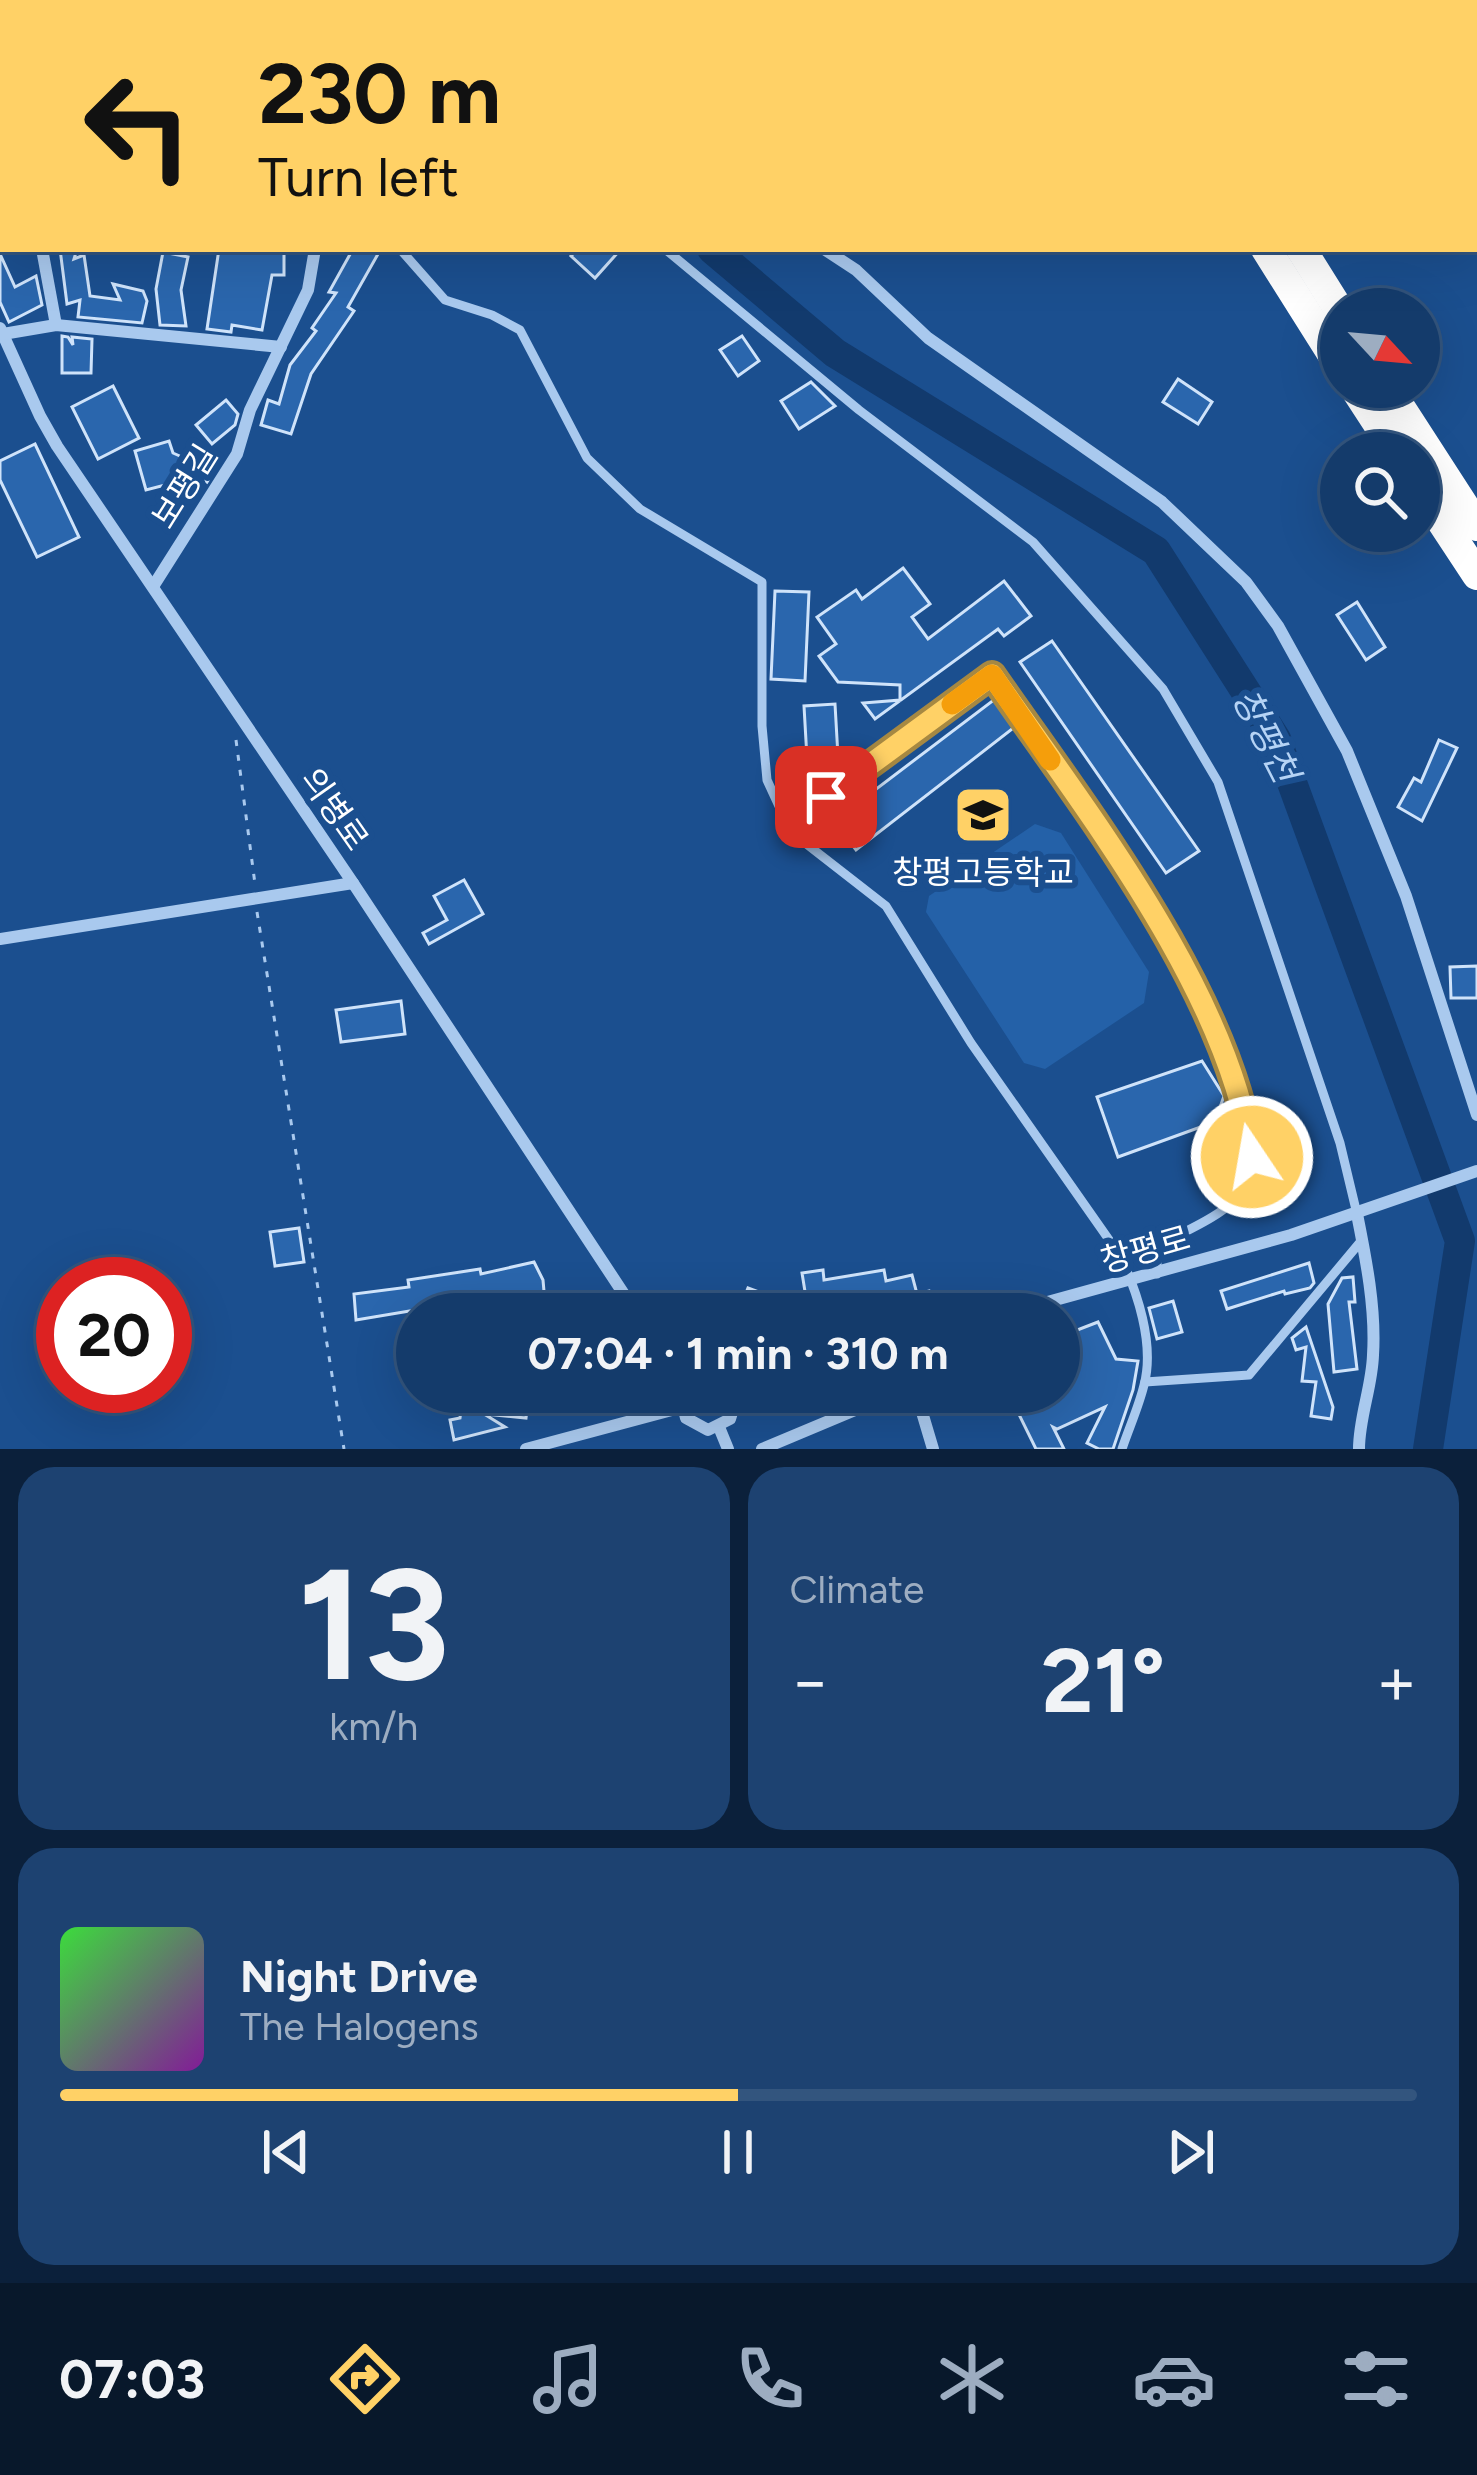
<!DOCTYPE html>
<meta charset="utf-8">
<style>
body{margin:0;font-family:Figtree,"Noto Sans KR",sans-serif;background:#1d4271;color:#f1f3f6;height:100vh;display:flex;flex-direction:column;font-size:45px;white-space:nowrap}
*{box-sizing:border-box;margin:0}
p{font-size:39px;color:#9dadc1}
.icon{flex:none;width:66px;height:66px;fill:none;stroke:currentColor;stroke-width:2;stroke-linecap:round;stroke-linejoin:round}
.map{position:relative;height:1449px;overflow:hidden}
.side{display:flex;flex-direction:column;gap:18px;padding:18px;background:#0b203b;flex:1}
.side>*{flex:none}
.hud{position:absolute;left:0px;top:0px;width:1479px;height:252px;box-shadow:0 12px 48px #0002,0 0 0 3px #33557e;background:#ffd166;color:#111;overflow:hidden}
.needle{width:78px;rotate:116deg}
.buttons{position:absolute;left:1320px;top:288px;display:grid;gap:24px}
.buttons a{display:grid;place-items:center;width:120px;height:120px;border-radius:50%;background:#143b6b;box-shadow:0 12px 48px #0002,0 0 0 3px #33557e;font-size:60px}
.speed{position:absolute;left:36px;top:1257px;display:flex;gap:24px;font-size:60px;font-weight:700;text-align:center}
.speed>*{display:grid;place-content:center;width:156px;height:156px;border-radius:50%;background:#143b6b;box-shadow:0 12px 48px #0002,0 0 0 3px #33557e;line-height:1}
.speed .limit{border:18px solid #d22;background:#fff;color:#111}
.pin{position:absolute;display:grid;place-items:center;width:102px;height:102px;color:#fff;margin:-51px;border-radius:24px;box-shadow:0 6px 18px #0006}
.me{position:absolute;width:132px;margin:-66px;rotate:348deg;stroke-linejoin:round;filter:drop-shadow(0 0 9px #0008)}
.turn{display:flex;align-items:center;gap:42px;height:252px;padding:0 60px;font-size:54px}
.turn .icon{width:156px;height:156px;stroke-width:2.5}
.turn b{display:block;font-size:84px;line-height:102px}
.big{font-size:90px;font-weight:700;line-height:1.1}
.side .card{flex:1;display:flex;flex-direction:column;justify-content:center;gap:18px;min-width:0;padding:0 42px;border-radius:36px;background:#1d4271}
.side .dial{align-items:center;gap:0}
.dial b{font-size:156px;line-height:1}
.song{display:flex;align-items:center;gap:36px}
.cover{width:144px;height:144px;border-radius:18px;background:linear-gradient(135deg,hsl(120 70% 55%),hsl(290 70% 35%))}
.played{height:12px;border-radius:6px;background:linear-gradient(90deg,#ffd166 50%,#33557e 50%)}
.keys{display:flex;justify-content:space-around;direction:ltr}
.heat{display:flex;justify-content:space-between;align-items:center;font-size:66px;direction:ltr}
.side .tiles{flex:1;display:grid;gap:18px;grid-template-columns:1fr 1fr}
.card:last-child{grid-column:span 2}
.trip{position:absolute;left:396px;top:1293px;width:684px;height:120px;border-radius:60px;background:#143b6b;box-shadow:0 12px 48px #0002,0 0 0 3px #33557e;font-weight:700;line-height:120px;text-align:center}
.dock{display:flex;height:192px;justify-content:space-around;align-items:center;background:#08182b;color:#9dadc1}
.dock .icon{width:84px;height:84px}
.dock .active{color:#ffd166}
.dock b{font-size:54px;color:#f1f3f6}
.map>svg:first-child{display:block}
</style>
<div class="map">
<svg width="1477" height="1449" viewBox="0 0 1477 1449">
<rect width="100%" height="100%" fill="#1b4f8f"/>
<path fill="#2461a8" d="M1035,824L1061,833L1149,972L1144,1003L1045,1069L1024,1063L926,912L929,896Z"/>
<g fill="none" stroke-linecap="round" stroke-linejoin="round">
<g stroke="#123a6d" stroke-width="30">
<path d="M489,0L491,3"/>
<path d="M712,249L835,353L1156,551L1276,739L1460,1241L1428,1449"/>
</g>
</g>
<g fill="#2a66ad" stroke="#cfe3fa" stroke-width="3">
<path d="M60,249H77L74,259L84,255L90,296L120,300L113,284L143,291L147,301L142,323L78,317L80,300L67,304Z"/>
<path d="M219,249H284V275H272L262,330L232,325L231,332L207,329Z"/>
<path d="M353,249H369L378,254L348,307L354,311L311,374L291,434L261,425L268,400L279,404L290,365L316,331L312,328L336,293L329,292Z"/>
<path d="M578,249H621L595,278L571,256Z"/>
<path d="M163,252L188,257L181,290L186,326L160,325L156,289Z"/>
<path d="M0,254L15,287L36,276L42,305L9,322L0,302Z"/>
<path d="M62,336L68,337L73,345L72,337L92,339L91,373H62Z"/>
<path d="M742,336L759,361L738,376L720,350Z"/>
<path d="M1178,379L1212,402L1198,424L1163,402Z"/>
<path d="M811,382L835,406L799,429L781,401Z"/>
<path d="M113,386L139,438L98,459L72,407Z"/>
<path d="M226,400L238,414L235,425L212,444L196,425Z"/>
<path d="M169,441L173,453L198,464L210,450L221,460L207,482L200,476L146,490L135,451Z"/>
<path d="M35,444L79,537L37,557L0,480V461Z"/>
<path d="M903,568L930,604L912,617L928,639L1004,581L1031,616L1004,636L998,629L875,719L863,703L900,700V685L838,682L819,656L836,644L817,617L856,590L862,599Z"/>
<path d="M775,591L809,592L805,681L771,679Z"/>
<path d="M1357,602L1385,647L1366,660L1337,615Z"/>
<path d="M1052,641L1199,851L1166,873L1020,662Z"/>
<path d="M995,699L1016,726L856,850L834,821Z"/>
<path d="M835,704L839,774L808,776L804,706Z"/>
<path d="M1439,740L1457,748L1422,821L1398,807L1414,778L1421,782Z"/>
<path d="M464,880L483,914L429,944L423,933L447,920L434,896Z"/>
<path d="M1477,966V998H1451L1450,967Z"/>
<path d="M401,1001L405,1034L341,1042L336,1010Z"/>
<path d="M1202,1061L1224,1096L1218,1113L1220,1120L1118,1157L1097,1097Z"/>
<path d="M299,1228L304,1262L275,1266L270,1232Z"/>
<path d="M534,1262L543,1280L546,1314H509L505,1295L356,1320L354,1294L409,1287L408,1280L480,1269L481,1274Z"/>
<path d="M1309,1263L1314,1283L1310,1288L1285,1294L1284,1291L1227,1309L1221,1291Z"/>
<path d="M823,1270L824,1280L884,1270L886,1281L912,1275L917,1294L929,1291L933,1307L906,1314H898L897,1307L870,1314H738L748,1288L808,1310L802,1273Z"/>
<path d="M1353,1277L1355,1302H1349L1357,1369L1334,1372L1328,1304L1342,1278Z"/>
<path d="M1173,1301L1182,1332L1157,1339L1149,1308Z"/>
<path d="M1098,1322L1116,1359L1138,1361L1133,1390L1113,1449H1099L1087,1443L1105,1407L1057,1429L1053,1427L1064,1449H1036L1008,1392H1021L1032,1412L1059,1398V1337Z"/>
<path d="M1306,1327L1333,1407L1331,1419L1311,1416L1316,1382L1302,1381L1306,1347L1296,1350L1292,1338Z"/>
<path d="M480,1392H529L526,1418L484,1414L505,1427L454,1440L450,1420L460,1418L463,1395L483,1397Z"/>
</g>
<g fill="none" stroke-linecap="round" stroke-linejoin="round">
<g stroke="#a9c9ee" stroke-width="3" stroke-dasharray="6 9" stroke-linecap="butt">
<path d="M236,740L255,884"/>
<path d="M257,912L344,1449"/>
</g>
<g stroke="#a9c9ee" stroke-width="9">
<path d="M436,0L437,3"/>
<path d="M400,249L445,300L492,315L520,330L587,458L640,509L762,582V726L767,780L791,832L886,906L971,1043L1119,1254C1137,1290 1155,1344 1144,1385C1139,1406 1129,1428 1122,1449"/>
<path d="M665,249L859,410L1033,542L1163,689L1218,782L1340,1143L1357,1214"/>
<path d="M826,797L991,675C1042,748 1099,819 1144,895C1176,950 1267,1115 1249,1175C1237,1215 1188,1227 1157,1247V1274"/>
<path d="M1145,1382L1249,1375L1362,1240"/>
</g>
<g stroke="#a9c9ee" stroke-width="12">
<path d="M295,0L297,3"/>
<path d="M551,0L553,3"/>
<path d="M161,3L165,0"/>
<path d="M0,93L3,92"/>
<path d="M0,103L3,108"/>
<path d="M42,249L56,325"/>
<path d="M824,249L856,270L928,338L1162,502L1246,582L1278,626L1347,751L1406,896L1477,1115"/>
<path d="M0,328L40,416L57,446L353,883L637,1314"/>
<path d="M3,334L56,325L281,347"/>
<path d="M154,585L237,454L250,410L308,290L315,249"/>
<path d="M0,939L353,883"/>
<path d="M1357,1214C1366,1259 1376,1309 1373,1355C1372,1387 1359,1417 1359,1449"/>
<path d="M1004,1314L1291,1235L1477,1171"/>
<path d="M685,1392L682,1402L686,1418L708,1430L730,1419L735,1402L732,1392"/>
<path d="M916,1392L933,1449"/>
<path d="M719,1427L728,1449"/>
<path d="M526,1449L683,1407"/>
<path d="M762,1449L898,1392"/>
</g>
<g stroke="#fff" stroke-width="30">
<path d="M1120,0L1121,3"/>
<path d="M1155,0L1156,3"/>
<path d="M1266,249L1341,368"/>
<path d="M1301,249L1341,313"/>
<path d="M1354,387L1397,453"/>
<path d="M1387,387L1477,526"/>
<path d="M1419,487L1477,575"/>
</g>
</g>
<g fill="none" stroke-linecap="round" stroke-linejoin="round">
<g stroke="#a68842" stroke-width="30">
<path id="route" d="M826,797L992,675C1086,811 1229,991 1252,1157"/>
</g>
<use href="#route" stroke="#ffd166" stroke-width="21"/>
<path stroke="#f59e0b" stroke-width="21" d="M952,704L992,675L1050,760"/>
</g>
<defs>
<g id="school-square" transform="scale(3)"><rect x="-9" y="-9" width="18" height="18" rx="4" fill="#ffd166" stroke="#1b4f8f"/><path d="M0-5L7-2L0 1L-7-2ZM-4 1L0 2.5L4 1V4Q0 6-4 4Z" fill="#111"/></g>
</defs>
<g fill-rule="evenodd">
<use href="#school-square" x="983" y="815"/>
</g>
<g text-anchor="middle" stroke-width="12" stroke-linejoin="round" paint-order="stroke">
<g font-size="33" fill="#fff" stroke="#1b4f8f">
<text transform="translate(184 486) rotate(-58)" y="12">보평길</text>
<text transform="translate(335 809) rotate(55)" y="12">의병로</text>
<text transform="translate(1145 1249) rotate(-16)" y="12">창평로</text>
</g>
<g font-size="33" fill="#fff" stroke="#1b4f8f">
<text x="983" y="884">창평고등학교</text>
</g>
<g font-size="36" font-style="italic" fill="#b5d3f5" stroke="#1b4f8f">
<text transform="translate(1266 735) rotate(63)" y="13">창평천</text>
</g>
</g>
</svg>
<div class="buttons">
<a><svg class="needle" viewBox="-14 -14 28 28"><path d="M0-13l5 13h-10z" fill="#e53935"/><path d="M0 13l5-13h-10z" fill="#9dadc1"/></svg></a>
<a><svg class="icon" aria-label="search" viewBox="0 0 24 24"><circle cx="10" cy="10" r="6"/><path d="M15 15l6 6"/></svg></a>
</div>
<div class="speed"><div class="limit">20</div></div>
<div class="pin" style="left:826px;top:797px;background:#d93025"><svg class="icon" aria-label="arrive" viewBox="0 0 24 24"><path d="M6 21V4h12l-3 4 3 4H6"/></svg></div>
<svg class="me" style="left:1252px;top:1157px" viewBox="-20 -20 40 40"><circle r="17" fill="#ffd166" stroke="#fff" stroke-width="3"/><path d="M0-11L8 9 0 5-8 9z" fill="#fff"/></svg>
<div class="trip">07:04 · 1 min · 310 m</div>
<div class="hud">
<div class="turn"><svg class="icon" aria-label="left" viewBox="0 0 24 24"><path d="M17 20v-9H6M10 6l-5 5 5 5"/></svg><div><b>230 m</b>Turn left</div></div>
</div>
</div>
<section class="side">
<div class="tiles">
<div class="card dial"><b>13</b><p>km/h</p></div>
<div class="card"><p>Climate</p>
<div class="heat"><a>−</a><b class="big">21°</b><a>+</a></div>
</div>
<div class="card">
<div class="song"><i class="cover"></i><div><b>Night Drive</b><p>The Halogens</p></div></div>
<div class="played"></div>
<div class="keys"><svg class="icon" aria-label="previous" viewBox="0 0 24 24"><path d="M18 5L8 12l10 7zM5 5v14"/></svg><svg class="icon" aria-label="pause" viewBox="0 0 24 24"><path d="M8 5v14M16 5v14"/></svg><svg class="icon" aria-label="next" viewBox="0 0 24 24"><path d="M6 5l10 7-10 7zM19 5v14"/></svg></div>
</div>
</div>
</section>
<nav class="dock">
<b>07:03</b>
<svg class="icon active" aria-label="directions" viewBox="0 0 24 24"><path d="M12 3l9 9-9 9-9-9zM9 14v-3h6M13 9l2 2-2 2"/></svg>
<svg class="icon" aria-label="music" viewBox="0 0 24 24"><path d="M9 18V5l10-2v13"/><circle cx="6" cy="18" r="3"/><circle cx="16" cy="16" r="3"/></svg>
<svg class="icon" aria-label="phone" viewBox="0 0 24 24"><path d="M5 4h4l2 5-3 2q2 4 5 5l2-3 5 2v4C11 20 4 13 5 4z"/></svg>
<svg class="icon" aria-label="climate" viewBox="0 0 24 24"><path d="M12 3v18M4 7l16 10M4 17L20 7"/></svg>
<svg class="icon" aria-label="car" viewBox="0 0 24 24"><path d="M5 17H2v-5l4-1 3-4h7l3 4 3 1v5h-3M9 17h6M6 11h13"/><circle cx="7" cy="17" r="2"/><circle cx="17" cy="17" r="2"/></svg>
<svg class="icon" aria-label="filters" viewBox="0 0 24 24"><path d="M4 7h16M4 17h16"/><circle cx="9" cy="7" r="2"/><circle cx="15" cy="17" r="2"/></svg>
</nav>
